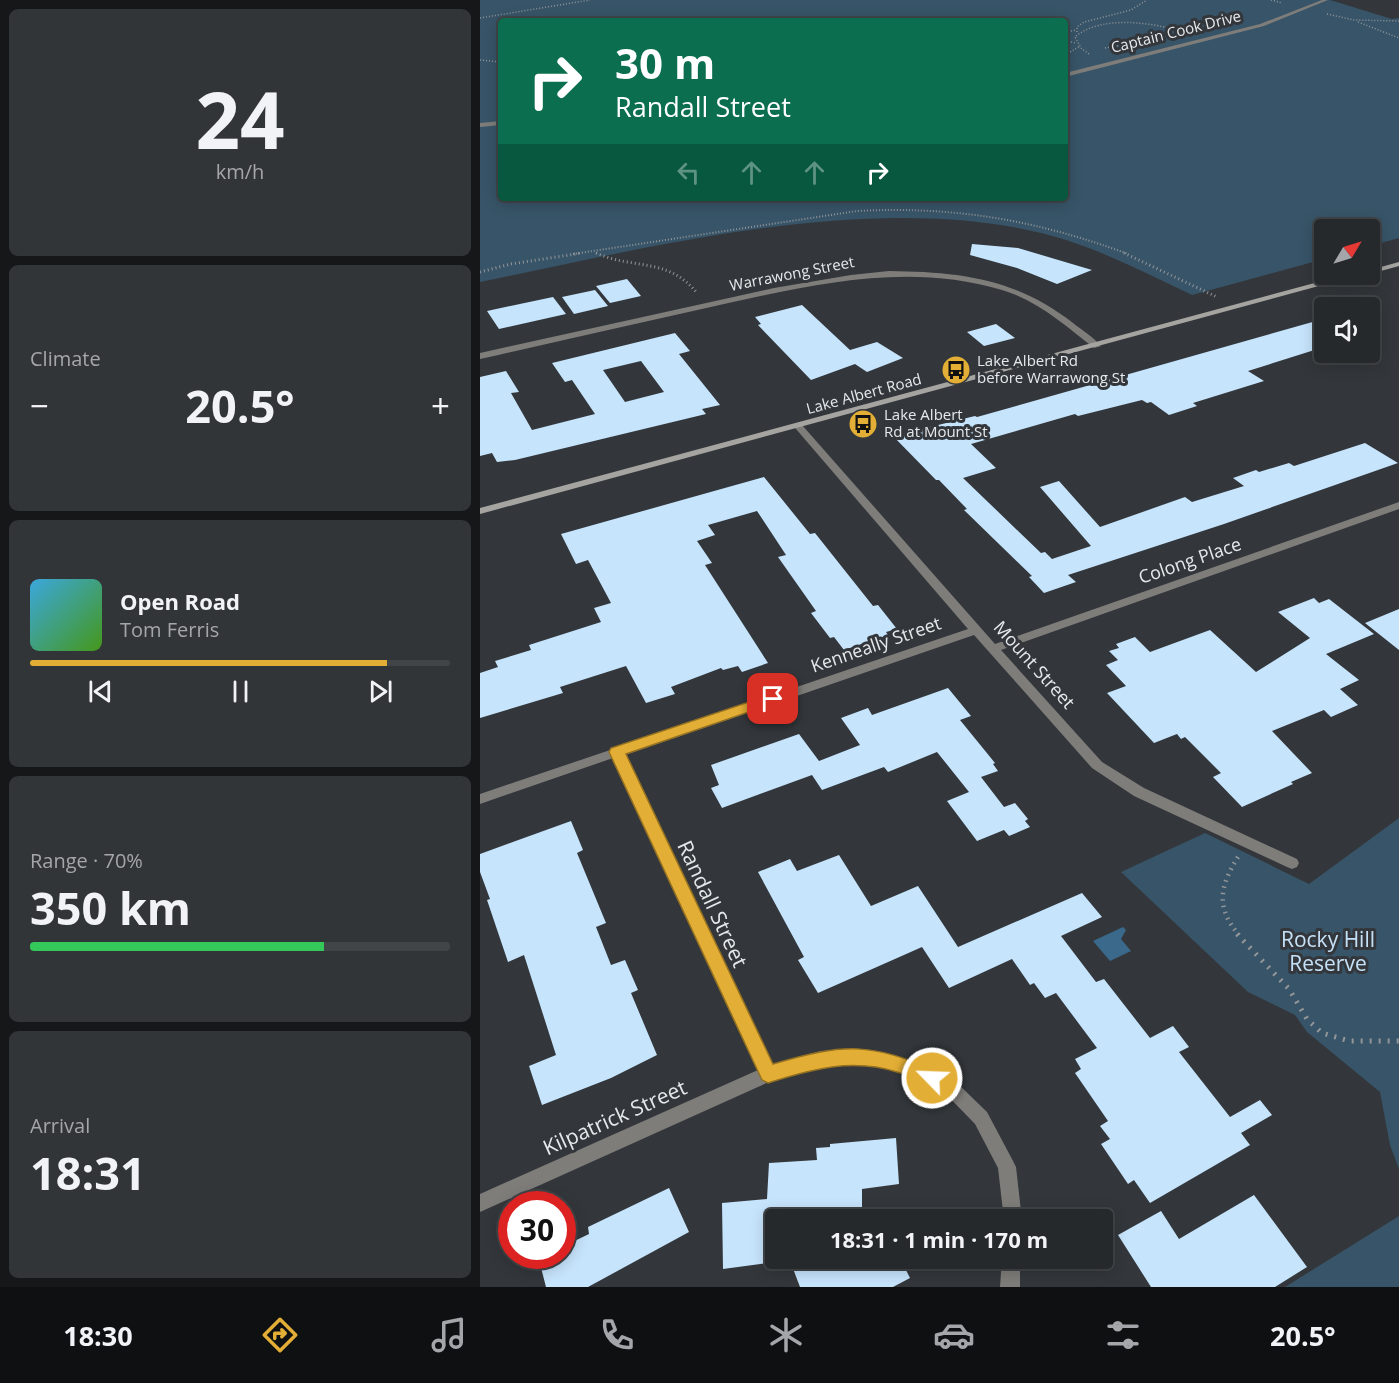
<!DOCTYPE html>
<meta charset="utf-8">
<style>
body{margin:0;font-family:"Open Sans",sans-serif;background:#323538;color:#f1f3f6;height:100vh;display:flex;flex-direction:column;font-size:22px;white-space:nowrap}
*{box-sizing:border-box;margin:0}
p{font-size:20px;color:#a4a6a9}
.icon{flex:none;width:33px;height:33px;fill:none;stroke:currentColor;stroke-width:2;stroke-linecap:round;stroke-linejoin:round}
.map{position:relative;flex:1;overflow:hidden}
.panel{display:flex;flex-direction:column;gap:9px;padding:9px;background:#151718;width:480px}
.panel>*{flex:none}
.hud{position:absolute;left:18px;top:18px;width:570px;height:183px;border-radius:6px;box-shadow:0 3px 15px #0003,0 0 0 2px #424548;background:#0b6e4f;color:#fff;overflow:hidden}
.needle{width:39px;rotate:52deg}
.buttons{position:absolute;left:834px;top:219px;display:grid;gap:12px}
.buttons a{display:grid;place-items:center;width:66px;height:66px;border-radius:6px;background:#26292c;box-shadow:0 3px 15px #0003,0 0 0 2px #424548;font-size:30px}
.speed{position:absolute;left:18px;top:1191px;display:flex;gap:12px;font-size:30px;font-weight:700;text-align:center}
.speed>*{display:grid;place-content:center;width:78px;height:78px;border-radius:50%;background:#26292c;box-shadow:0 3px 15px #0003,0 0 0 2px #424548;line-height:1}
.speed .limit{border:9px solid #d22;background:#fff;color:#111}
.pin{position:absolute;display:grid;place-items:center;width:51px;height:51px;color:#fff;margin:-26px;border-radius:12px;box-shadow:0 3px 9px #0006}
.me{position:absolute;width:66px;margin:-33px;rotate:294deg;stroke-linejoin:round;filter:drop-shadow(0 0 4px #0008)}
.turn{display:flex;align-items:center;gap:21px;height:126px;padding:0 18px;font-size:27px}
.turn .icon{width:78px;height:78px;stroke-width:2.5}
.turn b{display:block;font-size:42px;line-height:51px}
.lanes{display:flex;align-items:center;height:57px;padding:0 18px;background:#0003;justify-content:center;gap:30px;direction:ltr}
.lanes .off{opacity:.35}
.big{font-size:45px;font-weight:700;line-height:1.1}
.panel .widget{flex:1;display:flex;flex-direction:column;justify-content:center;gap:9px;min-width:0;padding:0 21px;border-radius:9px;background:#323538}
.panel .dial{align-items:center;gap:0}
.dial b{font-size:78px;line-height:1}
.song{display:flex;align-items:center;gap:18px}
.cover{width:72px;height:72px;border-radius:9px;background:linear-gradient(135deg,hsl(200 70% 55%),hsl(100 70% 35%))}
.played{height:6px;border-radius:3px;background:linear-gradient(90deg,#e3ae35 85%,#424548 85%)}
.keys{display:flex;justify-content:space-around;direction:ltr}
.heat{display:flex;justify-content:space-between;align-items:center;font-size:33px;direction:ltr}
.charge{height:9px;border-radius:4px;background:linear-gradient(90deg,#34c759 70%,#424548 0)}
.trip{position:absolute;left:285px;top:1209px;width:348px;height:60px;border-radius:6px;background:#26292c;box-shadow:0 3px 15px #0003,0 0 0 2px #424548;font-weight:700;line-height:60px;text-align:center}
.dock{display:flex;height:96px;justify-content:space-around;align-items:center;background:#0f1012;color:#a4a6a9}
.dock .icon{width:42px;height:42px}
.dock .on{color:#e3ae35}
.dock b{font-size:27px;color:#f1f3f6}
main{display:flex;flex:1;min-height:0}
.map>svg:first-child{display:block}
</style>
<main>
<section class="panel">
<div class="widget dial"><b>24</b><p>km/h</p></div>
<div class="widget"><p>Climate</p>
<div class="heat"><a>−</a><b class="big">20.5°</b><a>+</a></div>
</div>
<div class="widget">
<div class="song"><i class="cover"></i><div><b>Open Road</b><p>Tom Ferris</p></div></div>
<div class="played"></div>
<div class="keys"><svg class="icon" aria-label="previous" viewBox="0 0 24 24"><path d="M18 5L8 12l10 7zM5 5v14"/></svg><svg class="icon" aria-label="pause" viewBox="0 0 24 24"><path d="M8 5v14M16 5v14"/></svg><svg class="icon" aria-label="next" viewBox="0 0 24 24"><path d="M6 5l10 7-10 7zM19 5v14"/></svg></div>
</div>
<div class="widget"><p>Range · 70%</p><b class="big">350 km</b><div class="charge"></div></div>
<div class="widget"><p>Arrival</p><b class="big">18:31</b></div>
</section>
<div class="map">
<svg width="919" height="1287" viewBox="0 0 919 1287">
<rect width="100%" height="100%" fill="#33373b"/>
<g fill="#385468" fill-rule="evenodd">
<path d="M0,0H850L912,19L919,18V238L890,246V230H844V259L712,295C663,272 615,246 561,233C388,191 172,247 0,282ZM21,21H585V198H21Z"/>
<path d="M919,818V1169L910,1145L900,1092L827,1032L815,1015L768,992L641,872L725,833L829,884Z"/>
<path d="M919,1216V1287H805Z"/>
</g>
<path fill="#3a698b" d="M643,927L646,930L641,939L651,951L630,961L613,941Z"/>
<g fill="#c6e4fc" fill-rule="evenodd">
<path d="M492,244L538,248L612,270L577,284L537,268L490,255Z"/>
<path d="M147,279L161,296L130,303L116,286Z"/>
<path d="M115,290L128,306L94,314L82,297Z"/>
<path d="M73,297L86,314L19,329L7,311Z"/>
<path d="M322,305L370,350L397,342L423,358L387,372L375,364L331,380L278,325L281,324L275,317Z"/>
<path d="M836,321L844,326V347L768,371L784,381L713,403L717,406L689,415L671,402L667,403L662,400L598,416L595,414L491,444L516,468L483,478L561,553L565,552L572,559L611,546L560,487L579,481L620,527L705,497L712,502L764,486L753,478L776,470L779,472L809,463L814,466L885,443L918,463L744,524L588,575L596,582L564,593L549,577L552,576L484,510L487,509L459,480H456L413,436L495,416L497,417Z"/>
<path d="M516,324L535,338L504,346L487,332Z"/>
<path d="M195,333L210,351L199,354L240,405L222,409L226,414L35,460L17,462L12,453L0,456V377L26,371L39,392L31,393L52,430L115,414L92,380L85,382L72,363ZM161,361L184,392L145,402L123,370Z"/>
<path d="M284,477L330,534L335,533L393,606L398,605L417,629L406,632L408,635L364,650L354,637L350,638L331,613L336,611L298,557L306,555L277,511L228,525L235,535L217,541L232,563L225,565L288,663L262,672L258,666L243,670L241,668L191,687L195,694L166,703L146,666L80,687L83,693L0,718V673L18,667L15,661L51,650L49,645L121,622L114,608L131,603L108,560L96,564L81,534Z"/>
<path d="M834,598L839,603L849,599L894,634L846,654L879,680L860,689L878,705L851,717L844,710L792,731L832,773L811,782L813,784L762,807L733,777L741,773L705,737L701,739L697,734L674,743L627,693L646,686L626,665L638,660L629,651L639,648L636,644L655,637L670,652L730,630L776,672L830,638L798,612Z"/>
<path d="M919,609V650L885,623Z"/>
<path d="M468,688L491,716L480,720L515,763L513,764L518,771L501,777L524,807L535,803L548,819L545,821L550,827L529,836L524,830L497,841L467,801L489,792L457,752L408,772L404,767L342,790L332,775L242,808L231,788L239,785L231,765L319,734L339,761L380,745L361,718L388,708L392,715Z"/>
<path d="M91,821L103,850L97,853L126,923L116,927L131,965L145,960L158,990L151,993L177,1055L131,1078L62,1105L49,1066L76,1055L44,955L28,962L7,900L10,899L0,872V854Z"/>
<path d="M359,855L391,906L438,886L478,947L602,893L622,917L581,936L616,982L624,979L670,1038L693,1026L709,1047L699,1052L750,1117L780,1100L792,1115L761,1133L770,1145L670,1203L654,1180L648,1184L621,1144L630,1139L620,1126L628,1121L595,1073L601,1069L595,1059L617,1048L576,993L565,998L554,983L550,985L532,959L469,988L442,947L338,993L318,960L324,957L278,872L310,859L317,871Z"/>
<path d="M416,1138L419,1184L382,1189V1220H296V1262L243,1269L242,1203L287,1199L289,1163L337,1160L336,1148L350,1147V1144Z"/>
<path d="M189,1188L209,1232L108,1287H66L58,1256H82V1247L109,1234L108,1227Z"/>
<path d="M774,1195L827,1267L795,1287H671L638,1235L681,1211L699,1239Z"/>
<path d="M309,1258H420L430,1278L413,1287H320Z"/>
</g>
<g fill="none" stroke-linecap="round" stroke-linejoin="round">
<g stroke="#929699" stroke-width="1.5" stroke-dasharray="1 2" stroke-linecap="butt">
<path d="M791,0L802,3"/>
<path d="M847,14L874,20L919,21"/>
<path d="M0,18L110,0"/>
<path d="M878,22L919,38"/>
<path d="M585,32L597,30"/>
<path d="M597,32V27L604,22L651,10L667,0"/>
<path d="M585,41L596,43"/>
<path d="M625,48L641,45"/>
<path d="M609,54L601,48L595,37C620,15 673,22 702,32"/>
<path d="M585,55L600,46"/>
<path d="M0,60L21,62"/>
</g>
<g stroke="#929699" stroke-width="2" stroke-dasharray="1 2" stroke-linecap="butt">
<path d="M116,253L119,254"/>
<path d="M93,254L377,211C475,206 556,220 648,254"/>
</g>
<g stroke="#929699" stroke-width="3" stroke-dasharray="1 3" stroke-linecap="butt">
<path d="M116,253C154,270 188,257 217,293"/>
<path d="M644,253L737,297"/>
<path d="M0,272L31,264L102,253"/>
</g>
<path stroke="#929699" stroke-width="4.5" stroke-dasharray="1.5 5" stroke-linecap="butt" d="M758,857C740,886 735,907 759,935"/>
<path stroke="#929699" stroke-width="5" stroke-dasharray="2 7" stroke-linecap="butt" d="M757,934L809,989L827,1019L842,1033L869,1041H919"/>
<g fill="#7e7d7a" fill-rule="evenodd">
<path d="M842,0H848L784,26L585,77V73L780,24Z"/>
<path d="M21,121V125L0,127V123Z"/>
<path d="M409,271C480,272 535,278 593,323C602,330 613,337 621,346L614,348C586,326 557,300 522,290C419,259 315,289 213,311C142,327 71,343 0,359V353L294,288L371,275Z"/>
<path d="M319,424L322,425L515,644L919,502V509L521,650L622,762L664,788L817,859L819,863L817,867L812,869L807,867L654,796L612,768L494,635L145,755L292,1065L341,1051L379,1049L425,1059L474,1080L507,1112L533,1161L536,1167L542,1220H524L518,1168L495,1124L462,1090L417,1071L379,1063L341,1065L291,1081L0,1212V1194L278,1070L133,758L0,804V794L488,629L316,429L314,427Z"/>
<path d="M522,1258H540V1287H520Z"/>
</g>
<g fill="#a6a4a0" fill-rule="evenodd">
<path d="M919,262V266L890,274V270Z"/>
<path d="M868,274H883L0,514V508Z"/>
</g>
</g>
<path fill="#e3ae35" stroke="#947122" stroke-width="1.5" d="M293,694L300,699L298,702L146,754L293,1064C364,1043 390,1042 458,1072L461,1078L458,1084L452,1087C440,1082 429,1075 417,1072C372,1058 332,1069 288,1083L282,1080L129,752L131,748Z"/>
<defs>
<g id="bus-disc" transform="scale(1.5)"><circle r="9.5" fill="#e3ae35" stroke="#33373b"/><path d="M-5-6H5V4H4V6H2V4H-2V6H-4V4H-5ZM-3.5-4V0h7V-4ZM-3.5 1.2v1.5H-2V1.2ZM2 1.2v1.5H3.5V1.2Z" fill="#111"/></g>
</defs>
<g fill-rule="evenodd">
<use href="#bus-disc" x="476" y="370"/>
<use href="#bus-disc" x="383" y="424"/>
</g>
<g text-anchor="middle" stroke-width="6" stroke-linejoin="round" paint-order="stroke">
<g font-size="15" fill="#e6e9ec" stroke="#33373b">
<text transform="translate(696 32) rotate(-14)" y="5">Captain Cook Drive</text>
<text transform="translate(312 274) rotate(-11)" y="5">Warrawong Street</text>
<text transform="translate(384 394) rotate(-15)" y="5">Lake Albert Road</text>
</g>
<g font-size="15" fill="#e6e9ec" stroke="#33373b" text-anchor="start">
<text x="497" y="366">Lake Albert Rd<tspan x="497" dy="17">before Warrawong St</tspan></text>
<text x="404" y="420">Lake Albert<tspan x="404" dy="17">Rd at Mount St</tspan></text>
</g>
<g font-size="18" fill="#e6e9ec" stroke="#33373b">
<text transform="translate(710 561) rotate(-19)" y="6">Colong Place</text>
<text transform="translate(396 645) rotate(-19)" y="6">Kenneally Street</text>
<text transform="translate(554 665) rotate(48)" y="6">Mount Street</text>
</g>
<g font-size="21" fill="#e6e9ec" stroke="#33373b">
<text transform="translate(232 904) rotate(65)" y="7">Randall Street</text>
<text transform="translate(135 1118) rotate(-24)" y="7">Kilpatrick Street</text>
</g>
<g font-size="21" fill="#c5e1f7" stroke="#33373b">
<text x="848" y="947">Rocky Hill<tspan x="848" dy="24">Reserve</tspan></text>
</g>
</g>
</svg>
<div class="buttons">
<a><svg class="needle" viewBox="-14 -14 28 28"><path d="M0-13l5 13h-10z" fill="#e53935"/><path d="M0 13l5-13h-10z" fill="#a4a6a9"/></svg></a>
<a><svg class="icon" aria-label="sound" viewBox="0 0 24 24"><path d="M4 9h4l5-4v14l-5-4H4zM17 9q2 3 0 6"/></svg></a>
</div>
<div class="speed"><div class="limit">30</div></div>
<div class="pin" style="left:293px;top:699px;background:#d93025"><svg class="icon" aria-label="arrive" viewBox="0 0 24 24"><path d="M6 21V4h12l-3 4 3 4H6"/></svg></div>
<svg class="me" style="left:452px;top:1078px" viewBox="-20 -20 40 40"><circle r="17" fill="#e3ae35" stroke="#fff" stroke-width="3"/><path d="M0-11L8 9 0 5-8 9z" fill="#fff"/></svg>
<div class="trip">18:31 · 1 min · 170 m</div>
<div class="hud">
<div class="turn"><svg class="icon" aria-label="right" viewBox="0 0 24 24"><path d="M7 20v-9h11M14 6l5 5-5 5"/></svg><div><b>30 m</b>Randall Street</div></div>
<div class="lanes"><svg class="icon off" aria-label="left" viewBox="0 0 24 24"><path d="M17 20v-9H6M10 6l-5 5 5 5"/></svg><svg class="icon off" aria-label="ahead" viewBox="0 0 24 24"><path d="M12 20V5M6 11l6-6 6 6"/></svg><svg class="icon off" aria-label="ahead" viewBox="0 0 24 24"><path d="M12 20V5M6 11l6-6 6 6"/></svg><svg class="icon" aria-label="right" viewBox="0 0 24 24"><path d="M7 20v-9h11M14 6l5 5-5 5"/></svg></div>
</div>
</div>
</main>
<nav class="dock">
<b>18:30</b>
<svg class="icon on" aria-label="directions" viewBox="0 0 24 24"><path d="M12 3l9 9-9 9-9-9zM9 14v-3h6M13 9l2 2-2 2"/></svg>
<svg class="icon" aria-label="music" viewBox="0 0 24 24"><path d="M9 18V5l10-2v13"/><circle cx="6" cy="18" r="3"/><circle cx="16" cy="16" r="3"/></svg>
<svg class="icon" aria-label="phone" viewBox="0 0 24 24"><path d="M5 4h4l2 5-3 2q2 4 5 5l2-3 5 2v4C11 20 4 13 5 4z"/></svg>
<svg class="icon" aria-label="climate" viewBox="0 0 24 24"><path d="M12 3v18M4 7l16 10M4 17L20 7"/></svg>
<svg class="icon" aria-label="car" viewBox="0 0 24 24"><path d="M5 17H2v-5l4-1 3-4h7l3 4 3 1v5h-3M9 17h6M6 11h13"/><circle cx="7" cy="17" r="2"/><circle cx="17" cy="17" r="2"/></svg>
<svg class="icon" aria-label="filters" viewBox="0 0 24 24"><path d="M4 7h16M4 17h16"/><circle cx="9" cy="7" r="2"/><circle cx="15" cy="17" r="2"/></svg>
<b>20.5°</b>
</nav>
